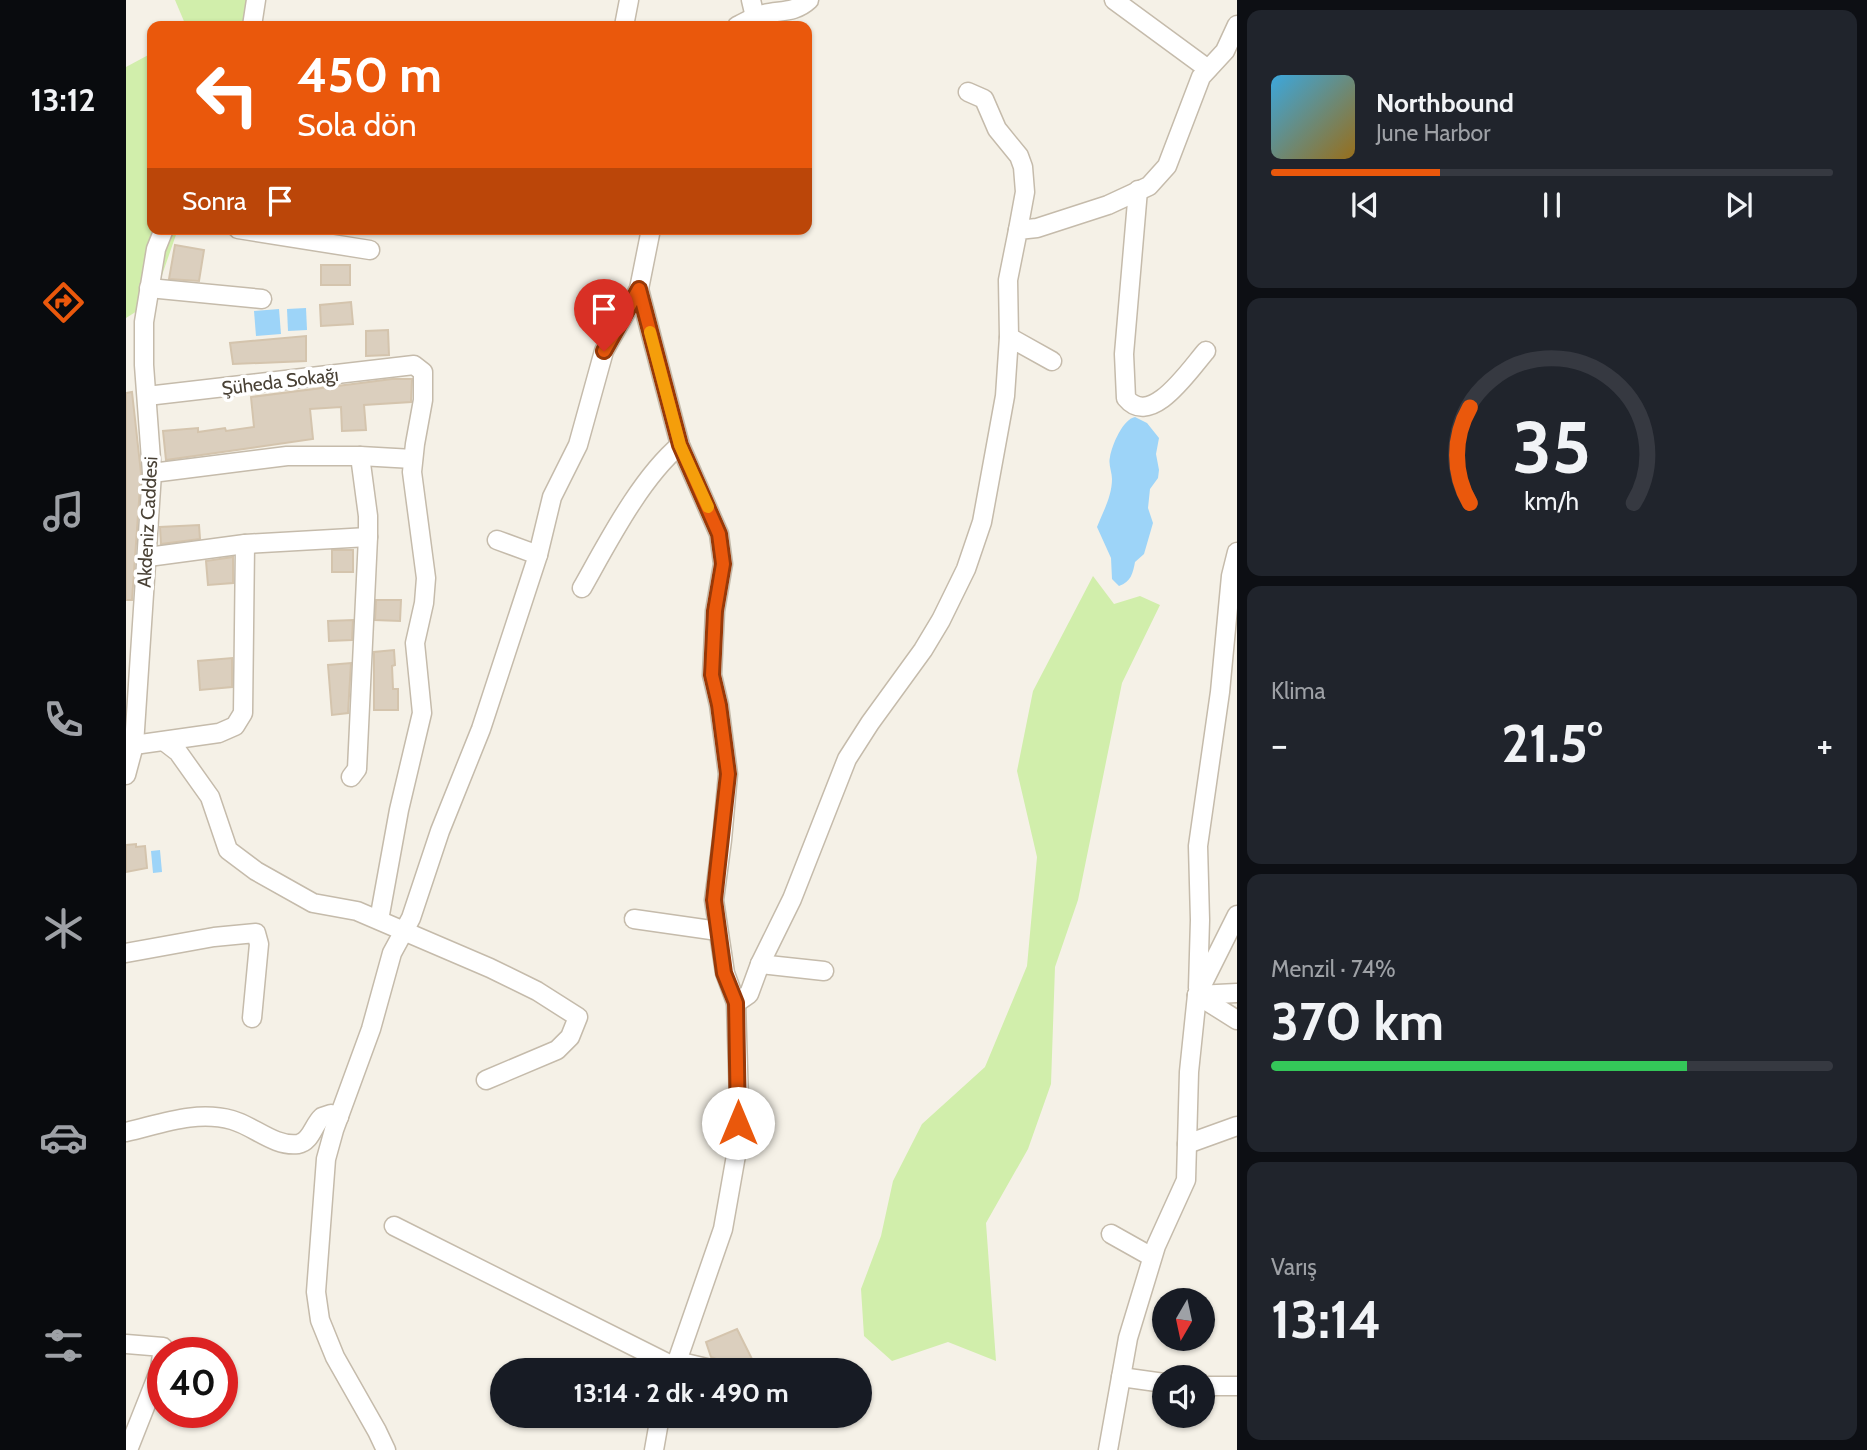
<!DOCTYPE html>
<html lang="tr">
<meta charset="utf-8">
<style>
body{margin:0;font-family:Cabin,sans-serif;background:#20242c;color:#f1f3f6;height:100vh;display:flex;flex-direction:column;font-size:26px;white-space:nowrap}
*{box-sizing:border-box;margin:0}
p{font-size:23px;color:#9ea1a6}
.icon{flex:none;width:38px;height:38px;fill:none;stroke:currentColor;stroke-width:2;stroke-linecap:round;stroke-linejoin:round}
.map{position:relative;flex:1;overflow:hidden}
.sheet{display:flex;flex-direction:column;gap:10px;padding:10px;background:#0d0f14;width:630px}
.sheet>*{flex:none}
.top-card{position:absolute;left:21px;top:21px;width:665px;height:214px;border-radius:14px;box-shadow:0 2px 5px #0004;background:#ea580c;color:#fff;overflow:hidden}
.needle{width:46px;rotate:189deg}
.controls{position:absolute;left:1026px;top:1288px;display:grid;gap:14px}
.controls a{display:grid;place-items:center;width:63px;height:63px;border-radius:50%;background:#171b24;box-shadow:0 2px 5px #0004;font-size:35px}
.speed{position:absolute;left:21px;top:1337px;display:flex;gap:14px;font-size:35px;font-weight:700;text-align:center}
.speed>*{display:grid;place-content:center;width:91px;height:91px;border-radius:50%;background:#171b24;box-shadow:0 2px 5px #0004;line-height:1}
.speed .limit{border:10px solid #d22;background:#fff;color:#111}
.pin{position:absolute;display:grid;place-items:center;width:60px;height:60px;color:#fff;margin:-72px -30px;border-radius:50% 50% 50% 0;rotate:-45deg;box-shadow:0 0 7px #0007}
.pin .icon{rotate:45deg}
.me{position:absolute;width:77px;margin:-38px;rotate:0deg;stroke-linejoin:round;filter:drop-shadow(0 0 5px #0008)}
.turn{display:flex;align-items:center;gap:24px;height:147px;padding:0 35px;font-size:32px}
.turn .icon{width:91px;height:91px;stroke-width:2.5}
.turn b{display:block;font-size:49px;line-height:60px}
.then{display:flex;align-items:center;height:66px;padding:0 35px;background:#0003;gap:14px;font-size:26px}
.big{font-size:52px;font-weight:800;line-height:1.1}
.sheet .tile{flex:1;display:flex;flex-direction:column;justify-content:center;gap:10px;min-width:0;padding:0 24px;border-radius:14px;background:#20242c}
.sheet .dial{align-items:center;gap:0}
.dial svg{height:182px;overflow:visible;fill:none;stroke:#363941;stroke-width:7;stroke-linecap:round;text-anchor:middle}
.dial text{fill:#f1f3f6;stroke:none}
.song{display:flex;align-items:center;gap:21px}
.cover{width:84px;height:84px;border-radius:10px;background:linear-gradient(135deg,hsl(200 70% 55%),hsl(40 70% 35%))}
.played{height:7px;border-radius:4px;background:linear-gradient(90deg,#ea580c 30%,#363941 30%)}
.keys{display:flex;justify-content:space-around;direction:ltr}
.heat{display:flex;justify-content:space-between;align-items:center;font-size:38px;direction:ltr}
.charge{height:10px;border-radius:5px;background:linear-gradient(90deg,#34c759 74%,#363941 0)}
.trip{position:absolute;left:364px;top:1358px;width:382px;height:70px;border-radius:35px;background:#171b24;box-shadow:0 2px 5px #0004;font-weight:800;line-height:70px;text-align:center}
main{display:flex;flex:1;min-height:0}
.menu{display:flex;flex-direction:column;width:126px;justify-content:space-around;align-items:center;background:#090b0e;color:#9ea1a6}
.menu .icon{width:49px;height:49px}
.menu .current{color:#ea580c}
.menu b{font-size:32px;color:#f1f3f6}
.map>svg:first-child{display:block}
</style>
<main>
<nav class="menu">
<b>13:12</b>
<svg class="icon current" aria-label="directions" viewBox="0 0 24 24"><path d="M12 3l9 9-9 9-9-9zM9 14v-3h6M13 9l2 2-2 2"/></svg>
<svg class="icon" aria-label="music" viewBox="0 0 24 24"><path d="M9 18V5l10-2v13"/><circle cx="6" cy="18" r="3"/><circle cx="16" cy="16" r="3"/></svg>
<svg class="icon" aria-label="phone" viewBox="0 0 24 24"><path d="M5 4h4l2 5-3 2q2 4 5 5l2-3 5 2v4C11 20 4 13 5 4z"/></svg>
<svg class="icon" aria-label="climate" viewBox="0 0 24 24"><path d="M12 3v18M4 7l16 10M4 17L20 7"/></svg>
<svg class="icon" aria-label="car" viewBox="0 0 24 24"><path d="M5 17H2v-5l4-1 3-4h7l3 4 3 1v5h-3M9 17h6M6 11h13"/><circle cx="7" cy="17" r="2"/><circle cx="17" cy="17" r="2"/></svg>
<svg class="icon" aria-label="filters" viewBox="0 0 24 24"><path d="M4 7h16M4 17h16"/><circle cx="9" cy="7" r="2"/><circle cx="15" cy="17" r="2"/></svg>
</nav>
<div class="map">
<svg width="1111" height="1450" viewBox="0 0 1111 1450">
<rect width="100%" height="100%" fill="#f5f1e7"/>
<g fill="#d1eeab">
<path d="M49,0H130L121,26H60Z"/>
<path d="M26,53V229H52L27,301L0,318V67Z"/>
<path d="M967,576L988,604L1014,596L1034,605L996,683L952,900L929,967L925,1084L902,1149L860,1223L870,1361L822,1342L766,1361L738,1336L735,1289L755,1236L767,1181L796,1124L859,1067L901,966L911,857L891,771L907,691Z"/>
</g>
<g fill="#9dd4f8">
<path d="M180,308L181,330L162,331L161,309Z"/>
<path d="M153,309L155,334L130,336L128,311Z"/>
<path d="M1009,417L1021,423L1033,438L1030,454L1033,470L1032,478L1024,489L1022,508L1027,523L1018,554L1009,562C1007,573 1005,582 993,586L986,579L985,558L971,527C977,512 986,496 986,479C986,472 982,464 984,457C986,445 997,419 1009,417Z"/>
<path d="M34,850L36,872L27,873L25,851Z"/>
</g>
<g fill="#dbcfbe" stroke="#d4c4ad" stroke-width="2">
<path d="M49,245L78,250L73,281L43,279Z"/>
<rect x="195" y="265" width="29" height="20"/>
<path d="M225,302L227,324L195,326L194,305Z"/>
<path d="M262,330L263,355L240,356V331Z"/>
<path d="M180,336V361L107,364L104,343Z"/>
<path d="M266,379H286L285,402L238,405L240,430L216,431L215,407L184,409L187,439L40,460L37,431L72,428V432L99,428L100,431L128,427L125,397Z"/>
<path d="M6,392L15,473L6,600H0V393Z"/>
<path d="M73,525L74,539L35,544L34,527Z"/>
<rect x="206" y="550" width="21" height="22"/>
<path d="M107,557V583L82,585L80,561Z"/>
<path d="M250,600H275L274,621L249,620Z"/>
<path d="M227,620L226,640L203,641L202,621Z"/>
<path d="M268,650L269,665L266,666L267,689H272V710H248V652Z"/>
<path d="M106,658V687L74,690L72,661Z"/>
<path d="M225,663L222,713L206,715L202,665Z"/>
<path d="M10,844V847L19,846L21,868L0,872V845Z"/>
<path d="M611,1329L626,1359L606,1369L600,1366L596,1361L585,1357L580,1342Z"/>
</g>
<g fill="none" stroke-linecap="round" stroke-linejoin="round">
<g stroke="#c5bbab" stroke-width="21">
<g id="minor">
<path d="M625,0L629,17"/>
<path d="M988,0L1082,69"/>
<path d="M126,26L130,0"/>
<path d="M498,26L503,0"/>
<path d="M611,26C619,22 629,16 638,14C655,10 669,13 683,0"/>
<path d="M842,92L858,99L871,129L893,156L897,167L899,192L892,230"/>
<path d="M1012,190L998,354L1000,398C1025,429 1064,369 1080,351"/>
<path d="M112,229L244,250"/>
<path d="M525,229L513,289L554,445L593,534L597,564L589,611L586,675L593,705L602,774L596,840L588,900L599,973L610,1003L613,1101L612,1144L597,1229L548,1370"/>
<path d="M23,288L136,299"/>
<path d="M883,337L926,361"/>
<path d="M21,396L288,365L297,372V400L289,444L286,472L300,578L298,603L289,643L296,713L273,810L253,920"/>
<path d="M234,456L287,459"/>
<path d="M26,473L161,456H234L242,516V537L231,769L225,777"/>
<path d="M371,540L412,555"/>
<path d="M22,557L119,544L242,537"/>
<path d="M456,588C482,542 514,479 554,445"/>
<path d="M39,742L52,752L84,797L102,850L130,871L187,903L231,911L364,968L411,991L452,1017L444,1037L431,1050L360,1080"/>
<path d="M8,745L93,733L109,726L117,713L119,544"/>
<path d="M0,775L8,745L26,473L18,365V322L30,249L38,229"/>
<path d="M508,919L592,931"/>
<path d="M0,953L88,937L130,933L133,944L126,1018"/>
<path d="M634,964L698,971"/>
<path d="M1072,988L1074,920L1072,846L1094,692L1105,576L1111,552"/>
<path d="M1071,995L1111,1020"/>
<path d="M1071,995L1111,993"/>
<path d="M610,1003L623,994L634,964L666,899L721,759L744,723L797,650L815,620L840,569L856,522L879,396L883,337L882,280L892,230L911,228L982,205L1023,186L1041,166L1075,77L1099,51L1111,25"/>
<path d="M0,1132C35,1124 70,1110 106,1120C128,1126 148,1147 172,1144C185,1142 187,1125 196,1117L205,1114L213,1117"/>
<path d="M1061,1144L1111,1126"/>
<path d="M268,1226L549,1367"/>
<path d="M985,1234L1026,1257"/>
<path d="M0,1344L37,1347L34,1369L2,1450"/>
<path d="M551,1361L589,1370"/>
<path d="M995,1377L1038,1383"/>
<path d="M1076,1386H1111"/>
<path d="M260,1450L251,1431L209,1357L194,1320L190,1292L200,1159L208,1130L245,1029L266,953L285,918L314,831L355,729L412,555L426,497L452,445L478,351L513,289"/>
<path d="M528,1450L534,1416"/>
<path d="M982,1450L1002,1338L1030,1246L1060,1180L1063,1072L1071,995L1111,915"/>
</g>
</g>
<use href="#minor" stroke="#fff" stroke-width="18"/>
</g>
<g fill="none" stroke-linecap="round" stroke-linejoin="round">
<g stroke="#983908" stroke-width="18">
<path id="route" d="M478,351L513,289L554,445L593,534L597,564L589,611L586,675L593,705L602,774L588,900L598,973L610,1003L612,1123"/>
</g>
<use href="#route" stroke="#ea580c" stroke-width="12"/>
<path stroke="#f59e0b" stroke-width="12" d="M524,332L554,445L582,507"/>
</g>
<g text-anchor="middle" stroke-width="7" stroke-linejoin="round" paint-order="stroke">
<g font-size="19" fill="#494135" stroke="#fff">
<text transform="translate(154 381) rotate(-7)" y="7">Şüheda Sokağı</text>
<text transform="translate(21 522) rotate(-87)" y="7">Akdeniz Caddesi</text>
</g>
</g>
</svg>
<div class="controls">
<a><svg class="needle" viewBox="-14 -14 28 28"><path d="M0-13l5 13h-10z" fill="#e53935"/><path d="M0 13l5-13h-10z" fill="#9ea1a6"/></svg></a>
<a><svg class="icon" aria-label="sound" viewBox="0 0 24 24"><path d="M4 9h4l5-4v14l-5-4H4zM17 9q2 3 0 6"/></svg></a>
</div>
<div class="speed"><div class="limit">40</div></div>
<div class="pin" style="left:478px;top:351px;background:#d93025"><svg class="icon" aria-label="arrive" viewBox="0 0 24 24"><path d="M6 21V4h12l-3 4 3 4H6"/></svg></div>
<svg class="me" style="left:612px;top:1123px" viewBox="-20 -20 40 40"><circle r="19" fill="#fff"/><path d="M0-13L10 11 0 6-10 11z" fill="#ea580c"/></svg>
<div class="trip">13:14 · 2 dk · 490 m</div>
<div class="top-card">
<div class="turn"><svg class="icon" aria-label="left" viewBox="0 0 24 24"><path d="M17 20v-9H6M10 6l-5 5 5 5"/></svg><div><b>450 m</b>Sola dön</div></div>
<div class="then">Sonra<svg class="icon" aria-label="arrive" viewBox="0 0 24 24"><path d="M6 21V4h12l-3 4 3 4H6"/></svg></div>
</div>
</div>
<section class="sheet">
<div class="tile">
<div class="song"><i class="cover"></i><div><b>Northbound</b><p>June Harbor</p></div></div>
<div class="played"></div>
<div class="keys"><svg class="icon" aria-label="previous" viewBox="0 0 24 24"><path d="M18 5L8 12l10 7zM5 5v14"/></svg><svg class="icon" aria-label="pause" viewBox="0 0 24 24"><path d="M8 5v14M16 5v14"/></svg><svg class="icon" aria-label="next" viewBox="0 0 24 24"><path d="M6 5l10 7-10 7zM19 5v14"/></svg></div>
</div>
<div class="tile dial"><svg viewBox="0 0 100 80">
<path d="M14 69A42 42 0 1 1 86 69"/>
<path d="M14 69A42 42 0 0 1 14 27" stroke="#ea580c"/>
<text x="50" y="56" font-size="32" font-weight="700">35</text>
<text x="50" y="72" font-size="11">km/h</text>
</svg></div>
<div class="tile"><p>Klima</p>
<div class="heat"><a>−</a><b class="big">21.5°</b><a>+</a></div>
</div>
<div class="tile"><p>Menzil · 74%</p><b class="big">370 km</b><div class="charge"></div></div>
<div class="tile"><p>Varış</p><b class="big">13:14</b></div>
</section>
</main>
